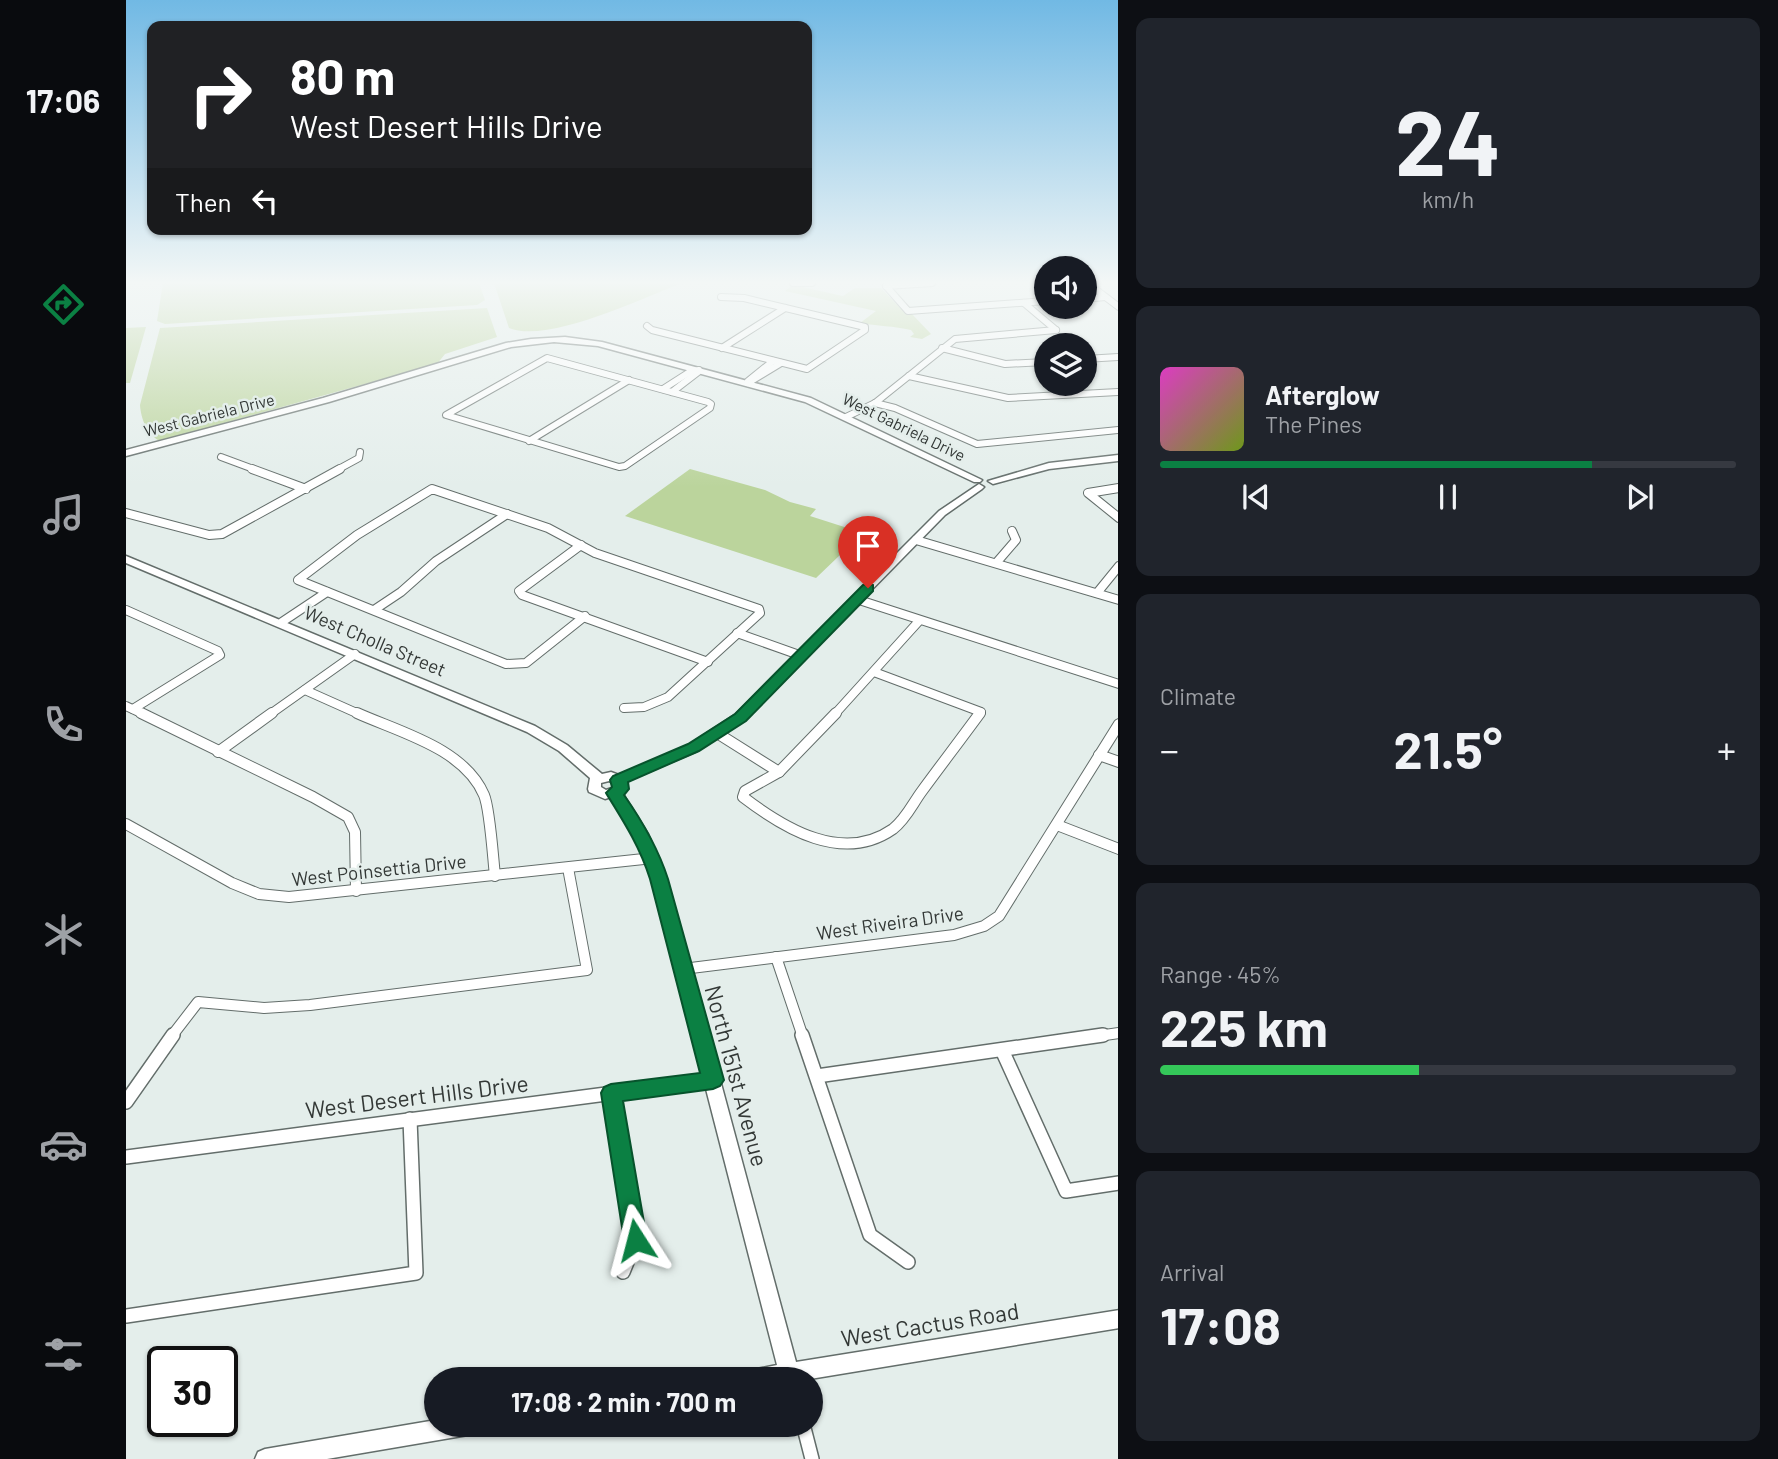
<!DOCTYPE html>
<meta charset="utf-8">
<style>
body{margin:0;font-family:Barlow,sans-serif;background:#20242c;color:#f1f3f6;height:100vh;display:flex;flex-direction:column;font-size:26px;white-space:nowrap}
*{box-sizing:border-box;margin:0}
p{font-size:23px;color:#9ea1a6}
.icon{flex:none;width:38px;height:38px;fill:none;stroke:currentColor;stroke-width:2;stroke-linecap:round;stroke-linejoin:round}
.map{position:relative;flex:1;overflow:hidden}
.details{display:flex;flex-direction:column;gap:18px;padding:18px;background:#0d0f14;width:660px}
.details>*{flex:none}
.banner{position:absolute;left:21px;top:21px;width:665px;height:214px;border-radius:14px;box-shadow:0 2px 5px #0004;background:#202124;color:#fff;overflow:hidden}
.tools{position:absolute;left:908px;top:256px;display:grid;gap:14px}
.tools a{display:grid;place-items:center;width:63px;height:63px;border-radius:50%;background:#171b24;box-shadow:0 2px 5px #0004;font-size:35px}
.speed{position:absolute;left:21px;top:1346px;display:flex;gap:14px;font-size:35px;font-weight:700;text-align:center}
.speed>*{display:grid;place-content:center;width:91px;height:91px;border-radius:50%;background:#171b24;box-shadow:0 2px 5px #0004;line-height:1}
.speed .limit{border:4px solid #111;border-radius:10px;background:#fff;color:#111}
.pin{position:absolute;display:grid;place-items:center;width:60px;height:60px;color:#fff;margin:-72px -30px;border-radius:50% 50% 50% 0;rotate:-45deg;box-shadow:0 0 7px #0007}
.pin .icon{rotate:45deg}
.me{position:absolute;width:77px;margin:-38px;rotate:351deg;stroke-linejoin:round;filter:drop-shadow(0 0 5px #0008)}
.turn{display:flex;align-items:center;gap:24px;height:147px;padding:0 28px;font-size:32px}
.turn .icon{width:91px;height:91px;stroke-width:2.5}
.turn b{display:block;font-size:49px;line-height:60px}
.then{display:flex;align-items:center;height:66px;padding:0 28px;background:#0003;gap:14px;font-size:26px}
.big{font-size:52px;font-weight:700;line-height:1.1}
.details .tile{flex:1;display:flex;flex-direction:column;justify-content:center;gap:10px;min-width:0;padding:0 24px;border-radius:14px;background:#20242c}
.details .dial{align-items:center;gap:0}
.dial b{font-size:91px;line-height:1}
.song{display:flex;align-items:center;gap:21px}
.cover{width:84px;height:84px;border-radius:10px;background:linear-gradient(135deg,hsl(310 70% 55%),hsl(80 70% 35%))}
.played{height:7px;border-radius:4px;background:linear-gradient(90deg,#0b8043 75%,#363941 75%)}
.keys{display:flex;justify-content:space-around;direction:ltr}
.heat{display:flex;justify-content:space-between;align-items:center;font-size:38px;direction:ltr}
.charge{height:10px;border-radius:5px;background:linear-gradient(90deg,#34c759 45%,#363941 0)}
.trip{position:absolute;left:298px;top:1367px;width:399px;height:70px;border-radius:35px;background:#171b24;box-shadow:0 2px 5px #0004;font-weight:700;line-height:70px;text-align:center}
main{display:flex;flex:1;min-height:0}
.tab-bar{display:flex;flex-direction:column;width:126px;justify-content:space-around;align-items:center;background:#090b0e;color:#9ea1a6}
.tab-bar .icon{width:49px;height:49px}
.tab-bar .current{color:#0b8043}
.tab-bar b{font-size:32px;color:#f1f3f6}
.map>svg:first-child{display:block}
</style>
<main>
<nav class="tab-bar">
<b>17:06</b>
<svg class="icon current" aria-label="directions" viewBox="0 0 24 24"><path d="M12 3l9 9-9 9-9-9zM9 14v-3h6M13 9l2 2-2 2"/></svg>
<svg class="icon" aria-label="music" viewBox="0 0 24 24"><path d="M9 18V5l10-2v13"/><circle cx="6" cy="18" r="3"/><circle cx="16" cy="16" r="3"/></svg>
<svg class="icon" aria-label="phone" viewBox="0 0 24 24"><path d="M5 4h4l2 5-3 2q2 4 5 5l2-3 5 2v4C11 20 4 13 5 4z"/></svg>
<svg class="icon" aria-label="climate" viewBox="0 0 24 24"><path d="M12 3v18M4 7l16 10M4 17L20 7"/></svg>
<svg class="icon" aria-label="car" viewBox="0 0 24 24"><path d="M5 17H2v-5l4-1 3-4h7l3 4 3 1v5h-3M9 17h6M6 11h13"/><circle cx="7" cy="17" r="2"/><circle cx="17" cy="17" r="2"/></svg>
<svg class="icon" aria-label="filters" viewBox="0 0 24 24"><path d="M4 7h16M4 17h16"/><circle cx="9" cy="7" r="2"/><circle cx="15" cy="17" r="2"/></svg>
</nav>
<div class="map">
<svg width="993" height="1459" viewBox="0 0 993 1459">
<rect width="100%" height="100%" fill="#e4eeeb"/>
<g fill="#bbd49c">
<path d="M37,283H353L359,300L351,305L39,324L31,321Z"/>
<path d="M368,283H556C516,298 422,344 383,328Z"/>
<path d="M667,285L717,296L729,288H755L775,309L785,313L805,334L796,339L784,337L788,334L785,330C768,326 751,326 734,323L750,311L659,291Z"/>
<path d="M361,308L371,337L319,354L311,364L34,441C21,435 15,419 14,405L34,328Z"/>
<path d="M20,327L4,383H0V328Z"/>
<path d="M564,469L639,490L664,502L690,509L684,516L737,533L690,578L499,516Z"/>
</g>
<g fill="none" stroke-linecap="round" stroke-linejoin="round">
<g stroke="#636d6a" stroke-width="8">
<g id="street-far3">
<path d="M667,283H686"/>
<path d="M961,283L993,307"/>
<path d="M760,286L782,311L920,301"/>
<path d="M760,286L806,283"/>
<path d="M959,299L979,297"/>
<path d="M898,303L930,330"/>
<path d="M521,326L526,330L681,369L739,330V327L618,298L595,297"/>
<path d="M596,348L659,308"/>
<path d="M816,348L879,364L920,362"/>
<path d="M421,358L582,402L585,404L584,408L499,466L493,467L320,415Z"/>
<path d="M959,359L993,357"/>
<path d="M783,376L882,398L993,392"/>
<path d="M622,381L647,361"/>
<path d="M622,383L655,363"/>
<path d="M537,389L562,373L573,370"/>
<path d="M546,392L572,372"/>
<path d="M749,403L769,408L851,444L993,430"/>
<path d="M720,417L749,403L829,339L930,330"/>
<path d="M403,441L503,380"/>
<path d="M95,457L130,470"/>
<path d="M211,470L233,458L234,452"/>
</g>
</g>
<g stroke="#636d6a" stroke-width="10">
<g id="street-far2">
<path d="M126,469L180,489"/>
<path d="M993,488L962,493L993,518"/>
<path d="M0,513L83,535L96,534L214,469"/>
<path d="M790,540L993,600"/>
<path d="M455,545L393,591L396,595L582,662"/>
<path d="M871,562L890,540L886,531"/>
<path d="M971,593L993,566"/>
<path d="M730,599L993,684"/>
<path d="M0,610L92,651L94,655L7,709"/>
<path d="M248,610L275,592L310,561L381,514"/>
<path d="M459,616L400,663L380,664L172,580L231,535L306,489L422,528L469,553L633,609L634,613L542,697L518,707L498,708"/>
<path d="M156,622L201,592"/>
<path d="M611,633L676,656"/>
<path d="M748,672L855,712L853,715"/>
<path d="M179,690L235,715"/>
<path d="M0,706L19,715"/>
<path d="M143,715L229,654"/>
<path d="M708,715L793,621"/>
</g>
</g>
<g stroke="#636d6a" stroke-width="12">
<g id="street-far1">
<path d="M15,713L187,797L222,817L229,832L230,891"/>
<path d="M231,713C273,732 338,748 358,795C364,809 367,858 369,876"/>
<path d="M710,713L653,772L619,791L617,797C659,829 717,864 767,829C780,819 787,803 796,791C815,765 835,739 854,713"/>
<path d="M591,733L653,772"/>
<path d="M92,752L146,713"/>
<path d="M973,755L993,762"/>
<path d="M0,824L106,883L133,894L163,897L527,858"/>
<path d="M931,825L993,849"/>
<path d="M650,957L677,1037"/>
<path d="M557,969L828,935L858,926L873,916L993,724"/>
<path d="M45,1037L72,1002L138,1008L184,1005L461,970L442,868"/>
<path d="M965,1037L993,1033"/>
</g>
</g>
<g stroke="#636d6a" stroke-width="16">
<g id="street">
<path d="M676,1035L744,1235L782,1262"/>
<path d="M876,1050L940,1191L993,1183"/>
<path d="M691,1076L977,1035"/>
<path d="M485,1093L510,1240L497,1272"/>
<path d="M0,1102L47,1035"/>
<path d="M0,1157L587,1080"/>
<path d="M0,1316L290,1273L284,1119"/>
<path d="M677,1424L686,1459"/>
</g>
</g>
<g stroke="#636d6a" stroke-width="3">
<g id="secondary">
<path d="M439,337L476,342L685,398L856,480L854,482H848L679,402L472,346L428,342L385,347L203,402L0,456V450L197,398L380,343L405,339Z"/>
<path d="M993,455V461L923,469L867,484L862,481L923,463Z"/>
<path d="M853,484L858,487L856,489L819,515L618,720L571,751L501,781L497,794L522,834L540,879L670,1362L993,1310V1328L684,1379H613L616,1372L651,1365L526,879C516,850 504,822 485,797L479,799L463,792L462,789L464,778L433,751L401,732L0,563V556L409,726L441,745L476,774L485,772L493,775L563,745L610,714L813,511ZM483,781L488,783L486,788L480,790L475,787V783Z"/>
<path d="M310,1420V1424H358L355,1431L348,1434L201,1459H129L132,1452L139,1449Z"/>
</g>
</g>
<use href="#street-far3" stroke="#fff" stroke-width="6"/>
<use href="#street-far2" stroke="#fff" stroke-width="8"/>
<use href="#street-far1" stroke="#fff" stroke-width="10"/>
<use href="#street" stroke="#fff" stroke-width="13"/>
<use href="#secondary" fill="#fff" fill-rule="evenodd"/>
</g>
<linearGradient id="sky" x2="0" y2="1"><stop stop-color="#71b9e4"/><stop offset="0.58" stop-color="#f3f7f6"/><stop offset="1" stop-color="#f3f7f6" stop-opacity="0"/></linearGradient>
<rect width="993" height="487" fill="url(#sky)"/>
<path fill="#0b8043" stroke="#07532c" stroke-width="2" d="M742,584L747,585V591L620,721L573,751L502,782L503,789L498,795C517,822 532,848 542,879L598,1080L594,1086L587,1089L497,1101L521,1240L518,1248L510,1251L501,1248L498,1240L475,1093L478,1087L485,1084L574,1073L524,879C514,847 498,822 480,793L486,787L484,780L487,776L562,744L609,714L737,585Z"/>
<g text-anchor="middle" stroke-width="5" stroke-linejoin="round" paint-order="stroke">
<g font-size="16" fill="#333836" stroke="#e4eeeb">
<text transform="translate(83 415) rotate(-14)" y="6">West Gabriela Drive</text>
<text transform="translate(778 427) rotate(26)" y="6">West Gabriela Drive</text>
</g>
<g font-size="19" fill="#333836" stroke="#e4eeeb">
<text transform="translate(249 641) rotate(23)" y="7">West Cholla Street</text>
<text transform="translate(253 870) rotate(-6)" y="7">West Poinsettia Drive</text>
<text transform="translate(764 923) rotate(-8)" y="7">West Riveira Drive</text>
</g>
<g font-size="23" fill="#333836" stroke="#e4eeeb">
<text transform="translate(610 1076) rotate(75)" y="8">North 151st Avenue</text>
<text transform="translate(291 1097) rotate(-7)" y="8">West Desert Hills Drive</text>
<text transform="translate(804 1325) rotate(-9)" y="8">West Cactus Road</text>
</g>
</g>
</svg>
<div class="tools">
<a><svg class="icon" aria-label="sound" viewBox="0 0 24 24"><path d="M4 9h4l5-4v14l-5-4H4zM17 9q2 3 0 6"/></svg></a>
<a><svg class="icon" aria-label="layers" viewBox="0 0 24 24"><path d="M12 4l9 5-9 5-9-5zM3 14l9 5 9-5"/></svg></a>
</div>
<div class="speed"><div class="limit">30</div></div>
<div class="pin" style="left:742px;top:588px;background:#d93025"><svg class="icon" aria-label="arrive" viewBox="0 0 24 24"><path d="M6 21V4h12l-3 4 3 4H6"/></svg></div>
<svg class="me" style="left:510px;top:1240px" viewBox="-20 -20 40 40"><path d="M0-17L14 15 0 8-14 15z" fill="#0b8043" stroke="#fff" stroke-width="4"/></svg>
<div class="trip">17:08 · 2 min · 700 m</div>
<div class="banner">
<div class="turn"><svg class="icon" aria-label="right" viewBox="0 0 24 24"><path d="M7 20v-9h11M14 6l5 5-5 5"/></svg><div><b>80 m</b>West Desert Hills Drive</div></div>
<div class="then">Then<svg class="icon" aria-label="left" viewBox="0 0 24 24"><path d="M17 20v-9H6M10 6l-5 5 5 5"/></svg></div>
</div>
</div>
<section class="details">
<div class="tile dial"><b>24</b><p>km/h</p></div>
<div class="tile">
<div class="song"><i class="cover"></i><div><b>Afterglow</b><p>The Pines</p></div></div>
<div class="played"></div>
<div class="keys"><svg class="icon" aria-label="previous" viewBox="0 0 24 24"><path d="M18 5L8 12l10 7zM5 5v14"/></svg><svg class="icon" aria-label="pause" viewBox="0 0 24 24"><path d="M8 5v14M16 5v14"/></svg><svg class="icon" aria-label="next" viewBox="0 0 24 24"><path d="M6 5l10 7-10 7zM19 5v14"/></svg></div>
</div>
<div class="tile"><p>Climate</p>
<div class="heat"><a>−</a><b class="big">21.5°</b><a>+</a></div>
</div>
<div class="tile"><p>Range · 45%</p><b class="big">225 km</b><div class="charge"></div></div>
<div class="tile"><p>Arrival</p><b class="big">17:08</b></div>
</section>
</main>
